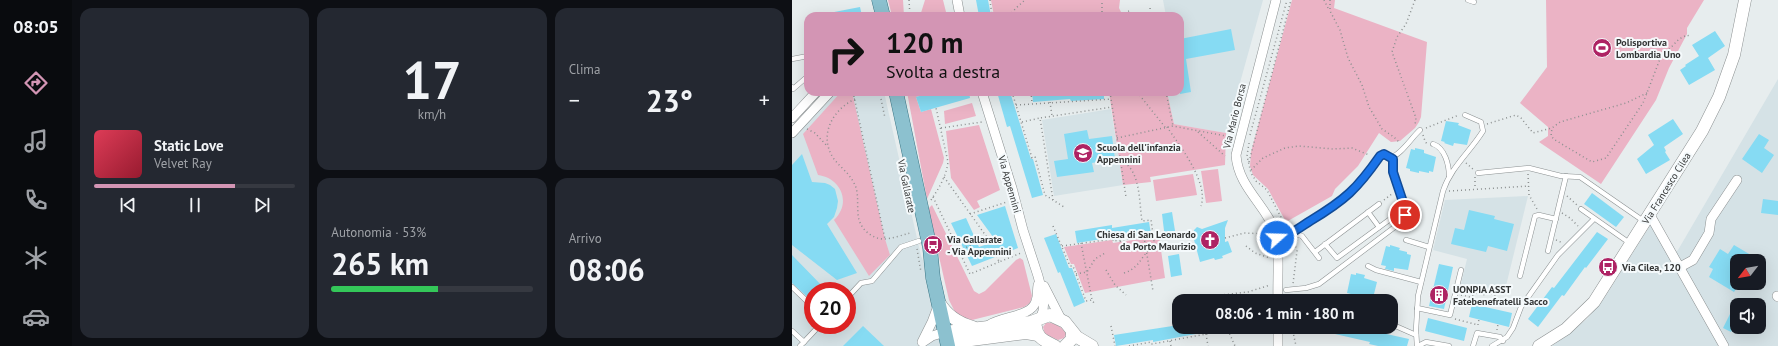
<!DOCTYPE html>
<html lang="it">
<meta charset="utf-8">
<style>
body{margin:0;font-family:"PT Sans",sans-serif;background:#242831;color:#f1f3f6;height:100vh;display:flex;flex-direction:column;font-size:15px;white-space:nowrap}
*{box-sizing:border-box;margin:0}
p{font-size:13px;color:#9ea1a6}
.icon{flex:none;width:22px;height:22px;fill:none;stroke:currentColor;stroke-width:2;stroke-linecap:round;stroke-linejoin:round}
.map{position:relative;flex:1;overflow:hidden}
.details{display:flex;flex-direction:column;gap:8px;padding:8px;background:#0d0f14;width:720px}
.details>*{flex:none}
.top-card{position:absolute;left:12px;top:12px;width:380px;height:84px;border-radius:12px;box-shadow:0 4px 16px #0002;background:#d395b4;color:#111;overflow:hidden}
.needle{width:26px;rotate:239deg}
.controls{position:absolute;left:938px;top:254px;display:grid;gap:8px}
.controls a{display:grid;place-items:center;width:36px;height:36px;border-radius:8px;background:#171b24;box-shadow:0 4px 16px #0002;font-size:20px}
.speed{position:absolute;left:12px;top:282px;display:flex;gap:8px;font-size:20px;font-weight:700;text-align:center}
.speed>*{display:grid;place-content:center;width:52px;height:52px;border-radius:50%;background:#171b24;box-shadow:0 4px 16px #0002;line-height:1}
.speed .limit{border:6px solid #d22;background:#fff;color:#111}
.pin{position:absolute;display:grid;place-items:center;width:34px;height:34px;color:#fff;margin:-17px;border:2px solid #fff;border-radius:50%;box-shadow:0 1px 4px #0007}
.me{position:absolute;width:44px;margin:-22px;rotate:70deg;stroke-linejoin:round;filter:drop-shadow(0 0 3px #0008)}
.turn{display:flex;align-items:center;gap:14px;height:84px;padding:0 16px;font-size:18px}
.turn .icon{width:52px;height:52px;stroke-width:2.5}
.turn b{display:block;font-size:28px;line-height:34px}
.big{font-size:30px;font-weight:600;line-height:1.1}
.details .widget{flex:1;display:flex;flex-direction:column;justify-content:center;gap:6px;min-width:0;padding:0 14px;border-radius:12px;background:#242831}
.details .dial{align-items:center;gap:0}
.dial b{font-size:52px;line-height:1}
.song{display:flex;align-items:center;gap:12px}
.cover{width:48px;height:48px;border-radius:6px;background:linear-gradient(135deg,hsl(350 70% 55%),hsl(350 70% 35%))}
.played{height:4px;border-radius:2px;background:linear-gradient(90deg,#d395b4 70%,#363941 70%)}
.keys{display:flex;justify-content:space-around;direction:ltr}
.heat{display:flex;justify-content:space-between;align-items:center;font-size:22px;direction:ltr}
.charge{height:6px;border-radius:3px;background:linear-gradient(90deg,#34c759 53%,#363941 0)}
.details .tiles{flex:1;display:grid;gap:8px;grid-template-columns:repeat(3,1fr)}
.widget:first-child{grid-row:span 2}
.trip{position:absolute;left:380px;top:294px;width:226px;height:40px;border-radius:12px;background:#171b24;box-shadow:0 4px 16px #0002;font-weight:600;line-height:40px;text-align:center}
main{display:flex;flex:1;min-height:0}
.tab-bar{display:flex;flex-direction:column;width:72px;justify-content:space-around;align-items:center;background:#090b0e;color:#9ea1a6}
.tab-bar .icon{width:28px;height:28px}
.tab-bar .current{color:#d395b4}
.tab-bar b{font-size:18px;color:#f1f3f6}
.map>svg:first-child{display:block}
</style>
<main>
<nav class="tab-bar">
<b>08:05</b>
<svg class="icon current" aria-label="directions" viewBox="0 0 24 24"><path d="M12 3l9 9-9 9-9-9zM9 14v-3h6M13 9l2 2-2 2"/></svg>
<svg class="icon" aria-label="music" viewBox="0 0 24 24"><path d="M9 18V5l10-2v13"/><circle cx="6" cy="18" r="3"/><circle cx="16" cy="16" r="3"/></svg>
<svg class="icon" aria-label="phone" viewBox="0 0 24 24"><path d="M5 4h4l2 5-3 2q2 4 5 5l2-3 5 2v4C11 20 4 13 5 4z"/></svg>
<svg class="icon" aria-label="climate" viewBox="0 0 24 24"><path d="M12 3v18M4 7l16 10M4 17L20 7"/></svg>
<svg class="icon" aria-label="car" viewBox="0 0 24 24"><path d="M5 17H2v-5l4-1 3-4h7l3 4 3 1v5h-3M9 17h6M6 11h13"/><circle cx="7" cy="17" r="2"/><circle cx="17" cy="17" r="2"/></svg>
</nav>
<section class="details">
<div class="tiles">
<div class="widget">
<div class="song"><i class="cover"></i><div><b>Static Love</b><p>Velvet Ray</p></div></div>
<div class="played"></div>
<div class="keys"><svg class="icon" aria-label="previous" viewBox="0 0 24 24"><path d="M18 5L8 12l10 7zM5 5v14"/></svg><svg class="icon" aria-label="pause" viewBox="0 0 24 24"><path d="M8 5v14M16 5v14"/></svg><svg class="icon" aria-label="next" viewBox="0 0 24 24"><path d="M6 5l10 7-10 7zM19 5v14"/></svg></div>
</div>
<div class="widget dial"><b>17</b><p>km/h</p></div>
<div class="widget"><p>Clima</p>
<div class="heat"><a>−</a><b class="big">23°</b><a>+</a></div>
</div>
<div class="widget"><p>Autonomia · 53%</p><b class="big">265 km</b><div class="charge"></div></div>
<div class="widget"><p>Arrivo</p><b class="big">08:06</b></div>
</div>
</section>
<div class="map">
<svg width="986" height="346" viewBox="0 0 986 346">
<rect width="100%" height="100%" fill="#e7edee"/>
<g fill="#d5e2e6" fill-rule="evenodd">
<path d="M371,0H471L434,133L382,124L375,92H388V16H374Z"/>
<path d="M986,79V346H932L881,254L886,250ZM945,261H967V283H945ZM945,305H967V327H945Z"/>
<path d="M43,92H92L129,256L139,278L153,346H0V137ZM21,291H55V325H21Z"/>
<path d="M319,109L331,185L262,196L250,120Z"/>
<path d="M736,196L712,294L669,284L675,259L641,250L653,200Z"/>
<path d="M861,221L932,346H760L795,319L815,294Z"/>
</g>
<g fill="#ebb3c5">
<path d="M96,0H111L112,16H100Z"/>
<path d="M133,0H151L155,16H128Z"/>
<path d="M199,0H328L327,8L331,16H202Z"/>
<path d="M500,0H543L542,8L635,42L629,117L627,122L623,128L608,141L599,142L587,133L566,166L543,189L540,196L494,222L476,189L461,175L458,166L459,152Z"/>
<path d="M754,0H912L895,28V34L877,68L864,100L809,184L747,142L756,136V127L728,103L755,67Z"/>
<path d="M49,92H60L93,239L98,255L77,276L42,220C60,203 49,178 26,175L11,134Z"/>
<path d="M115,92H134L135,94L124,97L129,112L139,109L152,158L151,163L135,199Z"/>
<path d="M317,92H375L382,124L434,133L433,165L358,177L359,182L331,185Z"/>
<path d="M180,103L184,116L153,124L152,111Z"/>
<path d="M187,125L208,190L185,201L188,207L182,210L159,178L154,131Z"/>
<path d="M426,169L430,201L414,203L409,171Z"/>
<path d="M401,174L405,195L364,201L361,180Z"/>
<path d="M140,205L182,291L187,294L193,291L224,260L228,258L231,260L240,296L238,303L232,307L180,320L173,319L163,312L157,300L136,209Z"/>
<path d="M367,236L373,278L293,293L282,264H279L272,247L320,240L321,243Z"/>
<path d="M254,323C261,322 271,327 274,334L272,338L266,340L253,334L251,327Z"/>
</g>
<g fill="#86dbf3">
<path d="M184,0H196L199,16H187Z"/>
<path d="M68,7L70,16H37V13Z"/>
<path d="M439,29L443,50L394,59L399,92L388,94V39Z"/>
<path d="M923,31L933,46L916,58L923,70L897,85L888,70L894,66L893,65L907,56L900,45Z"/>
<path d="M141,92H177L178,98L129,112L124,97Z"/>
<path d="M205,92H218L239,159H241L251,195L240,198L218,126L215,127Z"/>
<path d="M240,92H312V99L279,101L278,99L241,102Z"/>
<path d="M881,119L891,134L872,147L874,151L873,152L878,160L854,174L845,159L862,145L856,135Z"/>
<path d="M654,121L667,123L666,125L679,130L675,145L662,143L661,146L652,143L653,142L649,141Z"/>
<path d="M295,130L297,139L320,136L323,159L300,163L302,172L265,177L262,161L276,159L272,134Z"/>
<path d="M967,134L977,140L972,148L982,155L970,173L950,159Z"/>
<path d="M623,148L632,150V153L644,157L641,172L637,171V173L627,171V173L618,171V169L614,168L619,149L623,150Z"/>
<path d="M10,154L20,182L33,183L38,185L43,189L46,201L45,208L42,217L35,224L65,273L45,280L0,245V165Z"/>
<path d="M800,193L832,217L824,227L792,204Z"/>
<path d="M971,199L986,201V215L969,213Z"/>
<path d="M213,206L226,248L180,266L159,223L174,218L187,247L204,241L185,215Z"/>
<path d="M677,210L703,216L702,219L722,224L715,251L696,246L694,252L659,244L663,228L672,230Z"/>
<path d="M380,212L384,237L373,239L370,214Z"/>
<path d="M436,220L433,228V242L436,241L440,252L430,256L431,258L423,260L422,258L408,262L401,236L402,230L405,227L410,229Z"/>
<path d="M357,222L359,234L322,240V237L285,243L283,231L320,225V228Z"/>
<path d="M805,232L816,239L794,268L793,267L772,296L770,295L746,327L736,319L760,287L762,288Z"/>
<path d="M264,234L277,268H280L293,302L282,307L268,272L266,273L252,238Z"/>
<path d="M598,245L608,248L607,250L615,252V254L619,255L616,270L602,268V271L593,269L594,266L589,265L594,246L598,247Z"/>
<path d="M942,245L969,261H945V283H948L942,292L917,277L921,269L917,267L928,249L936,254Z"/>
<path d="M387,254L390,275L379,277L376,256Z"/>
<path d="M0,255L35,291H21V302L0,283Z"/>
<path d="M647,264L661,267L652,309L637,306Z"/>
<path d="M564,273L573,275L572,278L585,282L581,298L568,296L567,298L558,296L559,294L555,293L559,274L564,275Z"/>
<path d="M680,304L720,313L717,327L677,317Z"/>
<path d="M938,314L945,318V322L939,332L931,328Z"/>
<path d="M636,318L675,328L672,341L633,331Z"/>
<path d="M387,325V327H425V330L361,342V340L324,346L322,335Z"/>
<path d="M71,326L92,346H51Z"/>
<path d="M545,327H573L582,329L581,331L617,339L615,346H586L577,344L578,342L543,334Z"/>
</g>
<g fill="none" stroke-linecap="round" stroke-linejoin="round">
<g stroke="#8b9091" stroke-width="5.5">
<g id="lane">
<path d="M676,0L682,2"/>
<path d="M0,59L16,56"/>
<path d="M0,87L1,89L16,76"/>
<path d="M641,144C653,148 657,165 657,176"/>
<path d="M599,157C608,156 620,137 628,130"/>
<path d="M686,173L737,168L769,176L788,177L853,222"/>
<path d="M789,209L839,244"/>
<path d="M576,212L587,227"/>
<path d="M501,233L510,236L527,258"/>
<path d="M485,238L504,231L548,202L569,183L589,154"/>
<path d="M614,240L637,247"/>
<path d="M533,244L545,258L597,220"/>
<path d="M756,251L774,176"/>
<path d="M523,252L587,204"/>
<path d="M576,266L584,270L629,282"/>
<path d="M728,276L743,216L747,215L764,219"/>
<path d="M0,287L21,307"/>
<path d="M494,290L514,288L527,284L612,220C618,207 604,187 601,174C600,169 601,164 601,159L594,154L588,156"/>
<path d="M55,298L69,283L80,281L109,247L127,241"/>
<path d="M514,298L524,301"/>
<path d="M625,308L658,315L669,270"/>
<path d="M599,324L624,335"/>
<path d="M0,331L12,342L8,346"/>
<path d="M12,342L28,325"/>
<path d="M625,346L624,330L626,296L651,191C659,167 678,152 691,131L689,122L673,115"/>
<path d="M626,346L634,342L657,346"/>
<path d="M681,346L685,333L708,337L711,341"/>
<path d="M700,346L715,337L721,328L729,307L766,255L802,219"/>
</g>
</g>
<g stroke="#8b9091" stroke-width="10">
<g id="street">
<path d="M165,0L168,16"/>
<path d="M484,0L444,155C446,187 474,205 484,233C488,246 485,285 486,301"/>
<path d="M190,92L220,188L231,230L246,276L252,299L251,311L248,319"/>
<path d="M0,118L24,92"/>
<path d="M0,133L38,92"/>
<path d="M858,215L932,346"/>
<path d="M888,267L901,260L917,233L919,219L945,180"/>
<path d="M252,286L270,321"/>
<path d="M985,296L986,297"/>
<path d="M197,325C210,316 240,317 244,301C246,296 245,291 246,285"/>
<path d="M130,342L140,322L146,306"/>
<path d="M131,342L140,336L153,332"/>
<path d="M486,346V327"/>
</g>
</g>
<g stroke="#8b9091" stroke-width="13">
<g id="secondary">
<path d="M147,302C155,316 166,323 181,327"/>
<path d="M244,327C245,339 254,341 263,346"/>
<path d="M153,332L239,322L258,315L273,322L285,337L300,346"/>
<path d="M156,345L164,342L234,333L246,335"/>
<path d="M273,346L280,339V332"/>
<path d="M747,346L774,329L802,302L910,131L927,97L942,55L953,0"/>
</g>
</g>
<g stroke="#3b7584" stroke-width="15">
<g id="primary">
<path d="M87,0L91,16"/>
<path d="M104,92L138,248L141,278L156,346"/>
</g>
</g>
<g stroke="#8c9090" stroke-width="1.5" stroke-dasharray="1 3" stroke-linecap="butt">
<path d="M117,0L118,16"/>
<path d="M198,0L200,16"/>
<path d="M532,0L536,8"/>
<path d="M538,0V11L548,30L556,58L570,85L577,107L590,129L602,137L608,143"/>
<path d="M623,0L614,24L605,37L600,52L624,118L623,125"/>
<path d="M358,8L359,16"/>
<path d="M217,16L224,8L233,0"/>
<path d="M309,16L328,15L337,11"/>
<path d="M310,16V0"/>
<path d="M61,92L93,239"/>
<path d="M220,92L240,158L243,157L253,195L272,207"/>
<path d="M239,92L240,103"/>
<path d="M318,92L334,197"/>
<path d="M345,92L373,127"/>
<path d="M374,92L381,126"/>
<path d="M855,93L834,103L768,122L760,128L759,136L763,140L800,162L814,158L851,103L868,59L887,39L895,35L899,37"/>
<path d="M63,99C40,110 26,136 42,159C48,167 57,173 62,183C67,192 65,202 66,213C66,226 77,238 91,239C100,239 110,235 118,233"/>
<path d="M89,99L93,118"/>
<path d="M258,102L260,116"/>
<path d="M224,105L319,99"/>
<path d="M230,122L248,118"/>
<path d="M695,124L724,115L729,118L741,133L760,128"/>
<path d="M375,127C388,146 417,183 409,206"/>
<path d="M149,128L190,122"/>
<path d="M634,128L667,115"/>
<path d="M15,129L23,133L36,147"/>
<path d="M406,132L433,156"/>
<path d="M458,135L495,0"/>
<path d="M631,135L633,141L635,144"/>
<path d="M325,138L381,126L434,136"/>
<path d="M457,143L455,156L459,173L464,181L475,190L495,229"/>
<path d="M329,161C349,169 347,203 350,221L359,220L363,248L392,245"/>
<path d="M457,162L499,0"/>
<path d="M674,163L682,170"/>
<path d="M459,170L471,158L493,148L507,146L541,149L560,148L577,155"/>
<path d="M736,174L737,195L745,209"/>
<path d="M152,177L199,243"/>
<path d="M683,177V189"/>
<path d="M657,191L737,186"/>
<path d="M775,196L785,205"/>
<path d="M141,197L178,274L207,262"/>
<path d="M139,200C147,188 154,177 156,162L144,108"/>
<path d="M261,200L248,118L320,107"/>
<path d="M592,200L601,193"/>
<path d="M770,213L778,218L786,226"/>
<path d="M178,214L215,202"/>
<path d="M261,226L278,266H281L294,301L300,300L302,303"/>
<path d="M352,237L361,291"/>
<path d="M433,238L452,233L475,234"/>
<path d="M501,239L505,251L501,284"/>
<path d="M198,240L208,236"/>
<path d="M764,240L771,243"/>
<path d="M328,241L334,250"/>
<path d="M289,243L300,300"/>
<path d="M270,246L321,239V241L361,236"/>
<path d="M454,246L463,253L478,258"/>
<path d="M125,249L129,272"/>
<path d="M167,251L195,237"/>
<path d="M205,256L207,262L229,253"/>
<path d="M314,270L323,285L334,295"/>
<path d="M332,273C351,267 349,251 363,248"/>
<path d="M284,274L295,272L303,259L313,253"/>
<path d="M669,295L678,297L684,293L694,295L697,293L703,295L704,298L724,303"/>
<path d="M420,296L456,292L478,285"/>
<path d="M500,301V296"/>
<path d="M663,319L686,325"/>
<path d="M686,325L687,319"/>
<path d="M319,326L323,346"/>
<path d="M500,327L504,346"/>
<path d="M436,330L443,346"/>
<path d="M705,330L706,324"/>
<path d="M414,334L416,346"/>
<path d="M378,341L379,346"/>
<path d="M337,346L359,342L360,344L436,330V327"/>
</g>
<use href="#lane" stroke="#fff" stroke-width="4.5"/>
<use href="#street" stroke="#fff" stroke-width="9"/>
<use href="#secondary" stroke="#fff" stroke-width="12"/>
<use href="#primary" stroke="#8cc1cf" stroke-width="14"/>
</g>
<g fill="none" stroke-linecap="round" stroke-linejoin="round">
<g stroke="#114b97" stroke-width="10">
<path id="route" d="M485,238C499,235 507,228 518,221C553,200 565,189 588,156L592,154L601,159V172L611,202L613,215"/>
</g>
<use href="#route" stroke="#1a73e8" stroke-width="7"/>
</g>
<defs>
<g id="stadium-disc" transform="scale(1)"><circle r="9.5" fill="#ae2364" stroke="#f5fafc"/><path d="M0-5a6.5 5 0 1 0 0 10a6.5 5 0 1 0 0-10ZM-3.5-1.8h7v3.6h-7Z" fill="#fff"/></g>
<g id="school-disc" transform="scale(1)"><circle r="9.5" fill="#ae2364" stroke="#f5fafc"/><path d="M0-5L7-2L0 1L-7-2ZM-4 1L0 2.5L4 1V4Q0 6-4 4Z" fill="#fff"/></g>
<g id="church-disc" transform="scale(1)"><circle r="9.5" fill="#ae2364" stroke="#f5fafc"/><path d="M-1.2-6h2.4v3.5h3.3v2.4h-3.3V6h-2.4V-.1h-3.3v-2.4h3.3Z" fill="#fff"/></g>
<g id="bus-disc" transform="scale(1)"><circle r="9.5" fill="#ae2364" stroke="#f5fafc"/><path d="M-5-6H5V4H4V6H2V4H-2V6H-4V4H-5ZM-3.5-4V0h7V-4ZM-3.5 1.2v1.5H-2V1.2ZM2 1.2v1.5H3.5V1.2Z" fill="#fff"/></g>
<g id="building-disc" transform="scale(1)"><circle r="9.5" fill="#ae2364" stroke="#f5fafc"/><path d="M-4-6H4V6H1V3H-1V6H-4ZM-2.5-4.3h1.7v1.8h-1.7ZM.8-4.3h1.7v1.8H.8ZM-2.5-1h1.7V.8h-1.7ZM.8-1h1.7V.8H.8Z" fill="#fff"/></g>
</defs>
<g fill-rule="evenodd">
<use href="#stadium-disc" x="810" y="48"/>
<use href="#school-disc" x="291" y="153"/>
<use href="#church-disc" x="418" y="240"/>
<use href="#bus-disc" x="141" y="245"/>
<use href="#bus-disc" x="816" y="267"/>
<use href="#building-disc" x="647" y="295"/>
</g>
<g text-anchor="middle" stroke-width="4" stroke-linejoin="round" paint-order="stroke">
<g font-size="10" font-weight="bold" fill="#333535" stroke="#f5fafc" text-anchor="start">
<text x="824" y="46">Polisportiva<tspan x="824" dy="12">Lombardia Uno</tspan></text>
<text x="305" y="151">Scuola dell'infanzia<tspan x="305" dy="12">Appennini</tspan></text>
<text x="404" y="238" text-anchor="end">Chiesa di San Leonardo<tspan x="404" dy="12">da Porto Maurizio</tspan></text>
<text x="155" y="243">Via Gallarate<tspan x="155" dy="12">- Via Appennini</tspan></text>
<text x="830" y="271">Via Cilea, 120</text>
<text x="661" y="293">UONPIA ASST<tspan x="661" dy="12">Fatebenefratelli Sacco</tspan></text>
</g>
<g font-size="10" fill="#333535" stroke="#f5fafc">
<text transform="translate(442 116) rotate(-76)" y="4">Via Mario Borsa</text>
<text transform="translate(218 184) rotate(74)" y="4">Via Appennini</text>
<text transform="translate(115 186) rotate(78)" y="4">Via Gallarate</text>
<text transform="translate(874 188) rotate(-58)" y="4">Via Francesco Cilea</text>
</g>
</g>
</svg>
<div class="controls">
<a><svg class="needle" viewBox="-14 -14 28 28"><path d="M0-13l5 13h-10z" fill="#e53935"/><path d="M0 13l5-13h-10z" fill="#9ea1a6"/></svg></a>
<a><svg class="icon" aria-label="sound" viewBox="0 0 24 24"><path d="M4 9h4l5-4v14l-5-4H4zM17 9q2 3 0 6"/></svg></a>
</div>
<div class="speed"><div class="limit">20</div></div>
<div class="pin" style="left:613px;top:215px;background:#d93025"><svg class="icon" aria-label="arrive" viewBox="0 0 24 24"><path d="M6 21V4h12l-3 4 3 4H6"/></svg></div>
<svg class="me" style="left:485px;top:238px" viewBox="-20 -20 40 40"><circle r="17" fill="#1a73e8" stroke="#fff" stroke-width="3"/><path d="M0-11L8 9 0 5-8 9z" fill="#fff"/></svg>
<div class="trip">08:06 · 1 min · 180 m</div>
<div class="top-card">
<div class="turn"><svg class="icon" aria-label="right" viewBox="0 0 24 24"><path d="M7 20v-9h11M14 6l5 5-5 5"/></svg><div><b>120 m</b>Svolta a destra</div></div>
</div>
</div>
</main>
